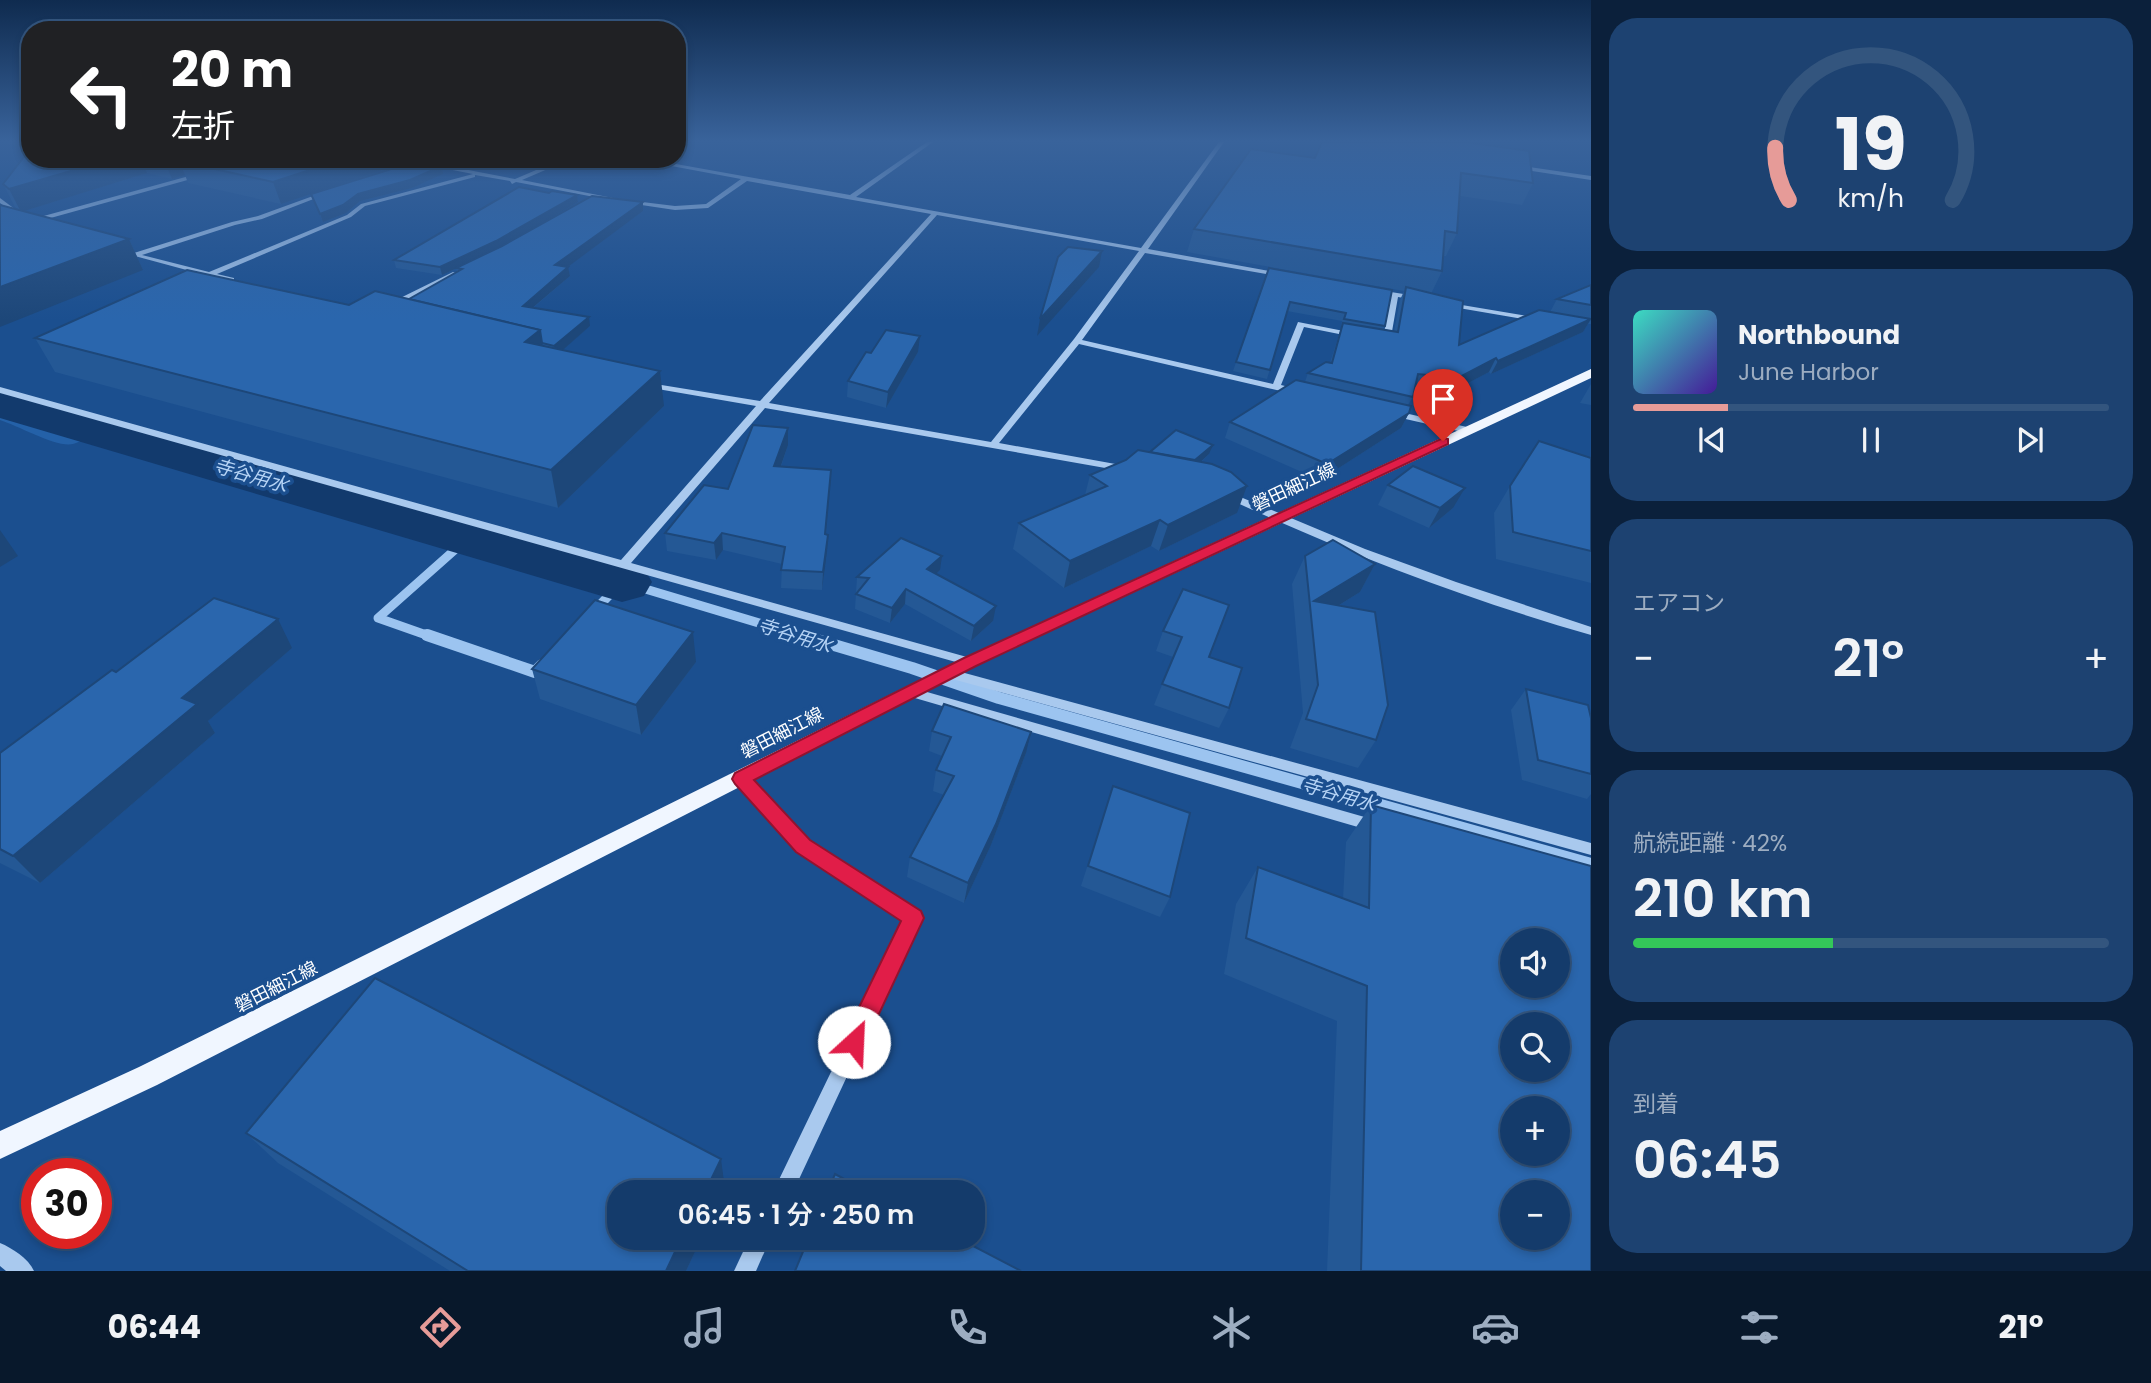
<!DOCTYPE html>
<html lang="ja">
<meta charset="utf-8">
<style>
body{margin:0;font-family:Poppins,"Noto Sans JP",sans-serif;background:#1d4271;color:#f1f3f6;height:100vh;display:flex;flex-direction:column;font-size:26px;white-space:nowrap}
*{box-sizing:border-box;margin:0}
p{font-size:23px;color:#9dadc1}
.icon{flex:none;width:38px;height:38px;fill:none;stroke:currentColor;stroke-width:2;stroke-linecap:round;stroke-linejoin:round}
.map{position:relative;flex:1;overflow:hidden}
.details{display:flex;flex-direction:column;gap:18px;padding:18px;background:#0b203b;width:560px}
.details>*{flex:none}
.hud{position:absolute;left:21px;top:21px;width:665px;height:147px;border-radius:28px;box-shadow:0 4px 10px #0003,0 0 0 2px #33557e;background:#202124;color:#fff;overflow:hidden}
.buttons{position:absolute;left:1500px;top:928px;display:grid;gap:14px}
.buttons a{display:grid;place-items:center;width:70px;height:70px;border-radius:50%;background:#143b6b;box-shadow:0 4px 10px #0003,0 0 0 2px #33557e;font-size:35px}
.speed{position:absolute;left:21px;top:1158px;display:flex;gap:14px;font-size:35px;font-weight:700;text-align:center}
.speed>*{display:grid;place-content:center;width:91px;height:91px;border-radius:50%;background:#143b6b;box-shadow:0 4px 10px #0003,0 0 0 2px #33557e;line-height:1}
.speed .limit{border:10px solid #d22;background:#fff;color:#111}
.pin{position:absolute;display:grid;place-items:center;width:60px;height:60px;color:#fff;margin:-72px -30px;border-radius:50% 50% 50% 0;rotate:-45deg;box-shadow:0 0 7px #0007}
.pin .icon{rotate:45deg}
.me{position:absolute;width:77px;margin:-38px;rotate:25deg;stroke-linejoin:round;filter:drop-shadow(0 0 5px #0008)}
.turn{display:flex;align-items:center;gap:24px;height:147px;padding:0 35px;font-size:32px}
.turn .icon{width:91px;height:91px;stroke-width:2.5}
.turn b{display:block;font-size:49px;line-height:60px}
.big{font-size:52px;font-weight:600;line-height:1.1}
.details .widget{flex:1;display:flex;flex-direction:column;justify-content:center;gap:10px;min-width:0;padding:0 24px;border-radius:28px;background:#1d4271}
.details .dial{align-items:center;gap:0}
.dial svg{height:182px;overflow:visible;fill:none;stroke:#33557e;stroke-width:7;stroke-linecap:round;text-anchor:middle}
.dial text{fill:#f1f3f6;stroke:none}
.song{display:flex;align-items:center;gap:21px}
.cover{width:84px;height:84px;border-radius:10px;background:linear-gradient(135deg,hsl(170 70% 55%),hsl(260 70% 35%))}
.played{height:7px;border-radius:4px;background:linear-gradient(90deg,#e69b98 20%,#33557e 20%)}
.keys{display:flex;justify-content:space-around;direction:ltr}
.heat{display:flex;justify-content:space-between;align-items:center;font-size:38px;direction:ltr}
.charge{height:10px;border-radius:5px;background:linear-gradient(90deg,#34c759 42%,#33557e 0)}
.trip{position:absolute;left:607px;top:1180px;width:378px;height:70px;border-radius:28px;background:#143b6b;box-shadow:0 4px 10px #0003,0 0 0 2px #33557e;font-weight:600;line-height:70px;text-align:center}
.dock{display:flex;height:112px;justify-content:space-around;align-items:center;background:#08182b;color:#9dadc1}
.dock .icon{width:49px;height:49px}
.dock .current{color:#e69b98}
.dock b{font-size:32px;color:#f1f3f6}
main{display:flex;flex:1;min-height:0}
.map>svg:first-child{display:block}
</style>
<main>
<div class="map">
<svg width="1591" height="1271" viewBox="0 0 1591 1271">
<rect width="100%" height="100%" fill="#1b4f8f"/>
<path fill="#2461a8" d="M0,403L97,431C90,435 81,442 73,444C57,448 19,426 0,420Z"/>
<g fill="none" stroke-linecap="round" stroke-linejoin="round">
<g stroke="#9cc4f0" stroke-width="9">
<path d="M592,613L622,582L806,637"/>
<path d="M432,637L378,618L467,539"/>
</g>
<g stroke="#9cc4f0" stroke-width="12">
<path d="M427,635L535,672L542,665"/>
<path d="M800,635L912,668L999,698L1591,864"/>
</g>
<path fill="#123a6d" fill-rule="evenodd" d="M0,389L644,568L652,582L644,596L622,602L0,418Z"/>
<g fill="#a9c9ee" fill-rule="evenodd">
<path d="M927,142H933L856,197L1141,248L1219,142H1224L1148,249L1281,273H1284V277L1145,253L1082,340L1273,384L1298,322L1354,333L1358,335L1354,337L1304,327L1281,385L1301,390V394L1298,395L1079,344L999,443L1132,467L1133,469L1128,472L765,408L631,563L974,659L976,662L970,666L0,393V387L621,560L756,406L646,387L643,386V382L760,401L931,214L747,181L708,208L675,210L628,203L626,200L675,206L706,204L741,179L634,159H648L850,195ZM937,215L1139,251L1074,339L991,442L769,403Z"/>
<path d="M397,159H411L515,179L562,159H571L522,180L613,198L610,200L516,182L512,184L510,181L475,175V177L365,206L351,217L217,274L234,278V282H231L120,252L123,250L134,253L232,222L258,216L324,192L329,193L262,219L235,225L142,255L209,272L347,215L361,204L473,174Z"/>
<path d="M1515,165L1591,176V180L1513,168Z"/>
<path d="M200,173L202,176L0,232V228Z"/>
<path d="M0,198L24,216V218H20L0,203Z"/>
<path d="M453,272L460,274L393,307L386,305Z"/>
<path d="M1372,289L1416,296L1420,298L1416,300L1398,297L1390,343L1378,340L1383,338L1391,296L1372,293Z"/>
<path d="M1444,302L1540,318L1544,320L1540,322L1447,306H1444Z"/>
<path d="M1391,410L1467,427L1472,430L1467,433L1388,415V411Z"/>
<path d="M1226,491L1365,549L1456,582L1591,627V635C1465,599 1341,551 1222,496L1221,494Z"/>
<path d="M950,669L1591,843V855L945,677L944,674L945,671Z"/>
<path d="M913,688L1375,820L1380,822L1382,826L1380,830L1375,832L908,696L906,693L908,690Z"/>
<path d="M741,773L746,775L808,841L919,913L921,918L793,1192H773L904,921L798,851L736,783L734,779L736,775Z"/>
<path d="M750,1237H771L756,1271H734Z"/>
<path d="M0,1243C12,1248 28,1258 34,1271H6L0,1266Z"/>
</g>
<path fill="#f0f6ff" fill-rule="evenodd" d="M1591,369V378L976,666L157,1085L0,1159V1131L139,1067L964,658Z"/>
</g>
<g fill="#245895">
<path d="M2,142H30V149Z"/>
<path d="M1322,142L1533,183L1522,205L1460,196L1457,233L1446,256H1443L1442,271L1431,294L1459,345L1550,312L1557,299L1591,285V324H1588L1583,332L1491,374L1489,372L1451,392L1415,388L1413,397L1408,405L1409,413L1401,428L1320,480L1225,438L1230,422L1305,382L1308,373L1330,363L1341,328V327L1342,321L1287,311L1267,379L1233,371L1269,268L1385,326L1383,329L1394,331L1400,300L1404,291L1187,252L1194,229L1315,158Z"/>
<path d="M30,159H399L401,164L318,192L442,166L443,174L412,188L360,201L346,213L323,222L311,194L281,204L188,183L185,175L172,179L147,173L24,211L129,239L143,270L19,210L15,207L3,184Z"/>
<path d="M549,193L577,195L578,202L499,248L643,202V211L567,267L570,276L533,308L590,326L562,350L664,406L558,508L55,372L35,338L409,299L457,272L456,268L483,256L442,275L396,268L394,260Z"/>
<path d="M918,352L886,408L847,397L848,381L871,353Z"/>
<path d="M1591,384V405L1580,403Z"/>
<path d="M788,445L781,467L830,487L826,534L828,535L827,552L822,590L781,588L782,564L723,550L716,560L667,551L665,533Z"/>
<path d="M1150,452L1209,454L1201,462L1237,513L1159,551L1151,546L1064,588L1013,549L1019,523L1085,495L1090,475Z"/>
<path d="M1591,458V583L1496,559L1494,513L1510,486Z"/>
<path d="M1388,485L1453,508L1429,528L1378,505Z"/>
<path d="M1305,556L1375,564L1360,592L1338,606L1376,740L1358,768L1290,748L1303,713L1292,584Z"/>
<path d="M940,570L936,574L993,621L971,641L905,604L890,623L855,609L857,577Z"/>
<path d="M1183,589L1229,708L1219,728L1154,705L1173,657L1156,651L1163,631Z"/>
<path d="M292,648L208,721L215,733L40,883L0,863V753L116,672Z"/>
<path d="M696,662L641,735L540,699L532,669Z"/>
<path d="M1526,689L1591,718V794L1587,799L1522,780L1511,710Z"/>
<path d="M932,731L1026,753L991,845L964,903L907,877L910,857L944,795L933,791L936,770L942,756L929,751Z"/>
<path d="M1113,786L1170,897L1160,917L1081,886Z"/>
<path d="M1371,805L1591,1271H1327L1337,1021L1224,974L1236,904L1258,867L1343,899L1346,842Z"/>
<path d="M246,1133L725,1189L686,1271H450L278,1163Z"/>
</g>
<g fill="#1d4779">
<path d="M112,159H141L147,173L21,212L9,189Z"/>
<path d="M164,159H235L179,161L185,175L172,179Z"/>
<path d="M344,159H399L401,164L281,204L273,182Z"/>
<path d="M442,166L443,174L412,188L360,201L346,213L323,222L320,214L358,194Z"/>
<path d="M577,195L578,202L498,249L442,275L440,267Z"/>
<path d="M643,202V211L557,275L555,265Z"/>
<path d="M129,239L143,270L0,327V287Z"/>
<path d="M1102,251L1099,267L1037,336L1040,319Z"/>
<path d="M568,267L570,276L524,315L523,306Z"/>
<path d="M589,317L590,326L556,356L554,346Z"/>
<path d="M1591,319L1583,332L1491,374L1498,361Z"/>
<path d="M540,330L546,364L525,342Z"/>
<path d="M920,336L918,352L886,408L888,392Z"/>
<path d="M1496,358L1489,372L1451,392L1458,378Z"/>
<path d="M660,371L664,406L558,508L551,470Z"/>
<path d="M1409,413L1401,428L1320,480L1327,464Z"/>
<path d="M788,428V445L775,483L774,466Z"/>
<path d="M1213,445L1209,454L1195,467V460Z"/>
<path d="M831,470L830,487L824,552L825,534Z"/>
<path d="M1247,486L1237,513L1159,551L1168,525Z"/>
<path d="M1465,488L1453,508L1429,528L1440,508Z"/>
<path d="M1160,520L1151,546L1064,588L1070,561Z"/>
<path d="M0,530L18,556L0,567Z"/>
<path d="M722,533L723,550L716,560L714,543Z"/>
<path d="M828,535L827,552L822,590L823,572Z"/>
<path d="M942,556L940,570L926,584L927,569Z"/>
<path d="M1375,564L1360,592L1312,622L1314,601Z"/>
<path d="M906,589L905,604L890,623L892,608Z"/>
<path d="M996,606L993,621L971,641L974,626Z"/>
<path d="M278,619L292,648L208,721L215,733L40,883L13,856L182,698Z"/>
<path d="M693,632L696,662L641,735L636,705Z"/>
<path d="M1031,732L1026,753L991,845L964,903L968,883Z"/>
<path d="M721,1159L725,1189L724,1192H705Z"/>
<path d="M682,1237H702L686,1271H666Z"/>
</g>
<g fill="#2a66ad" stroke="#1d4779" stroke-width="2" fill-rule="evenodd">
<path d="M1322,142H1465L1529,151L1533,183L1461,173L1457,233L1445,231L1442,271L1194,229L1251,149L1315,158Z"/>
<path d="M30,149V159H112L9,189L3,184Z"/>
<path d="M185,159H344L273,182L179,161Z"/>
<path d="M417,161L442,166L410,180L358,194L343,205L320,214L311,194Z"/>
<path d="M519,187L549,193L552,191L577,195L496,241L440,267L394,260Z"/>
<path d="M592,196L643,202L555,265L568,267L523,306L589,317L554,346L542,343L540,330L409,299L462,269L456,268L502,246Z"/>
<path d="M0,205L129,239L0,287Z"/>
<path d="M1068,247L1102,251L1040,319L1058,257Z"/>
<path d="M1269,268L1392,290L1385,326L1344,319L1346,313L1290,302L1270,370L1236,362Z"/>
<path d="M187,270L349,305L375,291L540,330L525,342L660,371L551,470L35,338Z"/>
<path d="M1591,285V305L1557,299Z"/>
<path d="M1406,287L1463,301L1459,345L1539,310L1591,319L1498,361L1496,358L1458,378L1418,374L1413,397L1308,373L1326,362L1332,363L1343,323L1398,332Z"/>
<path d="M886,330L920,336L888,392L848,381L866,352L871,353Z"/>
<path d="M1296,380L1411,406L1409,413L1327,464L1230,422Z"/>
<path d="M753,425L788,428L774,466L831,470L825,534L828,535L823,572L781,570L785,547L722,533L714,543L665,533L704,485L728,489Z"/>
<path d="M1176,430L1213,445L1195,460L1150,452Z"/>
<path d="M1539,441L1591,458V551L1513,532L1510,486Z"/>
<path d="M1138,450L1212,464L1231,472L1247,486L1168,525L1160,520L1070,561L1019,523L1107,486L1090,475L1126,460Z"/>
<path d="M1413,466L1465,488L1440,508L1388,485Z"/>
<path d="M901,538L942,556L927,569L996,606L974,626L906,589L892,608L856,594L869,578L857,577Z"/>
<path d="M1333,540L1375,564L1314,601L1375,612L1388,705L1376,740L1306,719L1318,685L1305,556Z"/>
<path d="M1183,589L1229,605L1209,657L1242,668L1229,708L1162,684L1182,637L1163,631Z"/>
<path d="M214,598L278,619L182,698L197,704L13,856L0,849V753L112,670L116,672Z"/>
<path d="M595,600L693,632L636,705L532,669Z"/>
<path d="M1526,689L1588,705L1591,718V774L1538,760Z"/>
<path d="M944,704L1031,732L996,824L968,883L910,857L954,776L936,770L951,737L932,731Z"/>
<path d="M1113,786L1190,813L1170,897L1088,866Z"/>
<path d="M1371,805L1591,866V1271H1361L1367,986L1246,938L1258,867L1369,908ZM1512,940H1558V985H1512ZM1512,1024H1558V1069H1512ZM1512,1108H1558V1153H1512ZM1512,1192H1558V1237H1512Z"/>
<path d="M375,978L721,1159L705,1192H620V1237H682L666,1271H468L246,1133Z"/>
<path d="M835,1174L868,1192H828Z"/>
<path d="M809,1237H956L1021,1271H795Z"/>
</g>
<linearGradient id="sky" x2="0" y2="1"><stop stop-color="#0f2b4f"/><stop offset="0.44" stop-color="#39639b"/><stop offset="1" stop-color="#39639b" stop-opacity="0"/></linearGradient>
<rect width="1591" height="320" fill="url(#sky)"/>
<path fill="#e11d48" stroke="#92132f" stroke-width="2" d="M1443,438L1448,439V444L976,666L754,780L810,840L921,911L924,918L862,1050L854,1054L846,1050L842,1042L846,1034L901,921L796,852L735,784L732,779L735,773L964,658Z"/>
<g text-anchor="middle" stroke-width="7" stroke-linejoin="round" paint-order="stroke">
<g font-size="18" fill="#fff" stroke="#1b4f8f">
<text transform="translate(1294 487) rotate(-25)" y="6">磐田細江線</text>
<text transform="translate(782 733) rotate(-27)" y="6">磐田細江線</text>
<text transform="translate(276 987) rotate(-27)" y="6">磐田細江線</text>
</g>
<g font-size="19" font-style="italic" fill="#b5d3f5" stroke="#1b4f8f">
<text transform="translate(251 475) rotate(16)" y="7">寺谷用水</text>
<text transform="translate(795 635) rotate(17)" y="7">寺谷用水</text>
<text transform="translate(1339 794) rotate(16)" y="7">寺谷用水</text>
</g>
</g>
</svg>
<div class="buttons">
<a><svg class="icon" aria-label="sound" viewBox="0 0 24 24"><path d="M4 9h4l5-4v14l-5-4H4zM17 9q2 3 0 6"/></svg></a>
<a><svg class="icon" aria-label="search" viewBox="0 0 24 24"><circle cx="10" cy="10" r="6"/><path d="M15 15l6 6"/></svg></a>
<a>+</a>
<a>−</a>
</div>
<div class="speed"><div class="limit">30</div></div>
<div class="pin" style="left:1443px;top:441px;background:#d93025"><svg class="icon" aria-label="arrive" viewBox="0 0 24 24"><path d="M6 21V4h12l-3 4 3 4H6"/></svg></div>
<svg class="me" style="left:854px;top:1042px" viewBox="-20 -20 40 40"><circle r="19" fill="#fff"/><path d="M0-13L10 11 0 6-10 11z" fill="#e11d48"/></svg>
<div class="trip">06:45 · 1 分 · 250 m</div>
<div class="hud">
<div class="turn"><svg class="icon" aria-label="left" viewBox="0 0 24 24"><path d="M17 20v-9H6M10 6l-5 5 5 5"/></svg><div><b>20 m</b>左折</div></div>
</div>
</div>
<section class="details">
<div class="widget dial"><svg viewBox="0 0 100 80">
<path d="M14 69A42 42 0 1 1 86 69"/>
<path d="M14 69A42 42 0 0 1 8 46" stroke="#e69b98"/>
<text x="50" y="56" font-size="32" font-weight="700">19</text>
<text x="50" y="72" font-size="11">km/h</text>
</svg></div>
<div class="widget">
<div class="song"><i class="cover"></i><div><b>Northbound</b><p>June Harbor</p></div></div>
<div class="played"></div>
<div class="keys"><svg class="icon" aria-label="previous" viewBox="0 0 24 24"><path d="M18 5L8 12l10 7zM5 5v14"/></svg><svg class="icon" aria-label="pause" viewBox="0 0 24 24"><path d="M8 5v14M16 5v14"/></svg><svg class="icon" aria-label="next" viewBox="0 0 24 24"><path d="M6 5l10 7-10 7zM19 5v14"/></svg></div>
</div>
<div class="widget"><p>エアコン</p>
<div class="heat"><a>−</a><b class="big">21°</b><a>+</a></div>
</div>
<div class="widget"><p>航続距離 · 42%</p><b class="big">210 km</b><div class="charge"></div></div>
<div class="widget"><p>到着</p><b class="big">06:45</b></div>
</section>
</main>
<nav class="dock">
<b>06:44</b>
<svg class="icon current" aria-label="directions" viewBox="0 0 24 24"><path d="M12 3l9 9-9 9-9-9zM9 14v-3h6M13 9l2 2-2 2"/></svg>
<svg class="icon" aria-label="music" viewBox="0 0 24 24"><path d="M9 18V5l10-2v13"/><circle cx="6" cy="18" r="3"/><circle cx="16" cy="16" r="3"/></svg>
<svg class="icon" aria-label="phone" viewBox="0 0 24 24"><path d="M5 4h4l2 5-3 2q2 4 5 5l2-3 5 2v4C11 20 4 13 5 4z"/></svg>
<svg class="icon" aria-label="climate" viewBox="0 0 24 24"><path d="M12 3v18M4 7l16 10M4 17L20 7"/></svg>
<svg class="icon" aria-label="car" viewBox="0 0 24 24"><path d="M5 17H2v-5l4-1 3-4h7l3 4 3 1v5h-3M9 17h6M6 11h13"/><circle cx="7" cy="17" r="2"/><circle cx="17" cy="17" r="2"/></svg>
<svg class="icon" aria-label="filters" viewBox="0 0 24 24"><path d="M4 7h16M4 17h16"/><circle cx="9" cy="7" r="2"/><circle cx="15" cy="17" r="2"/></svg>
<b>21°</b>
</nav>
